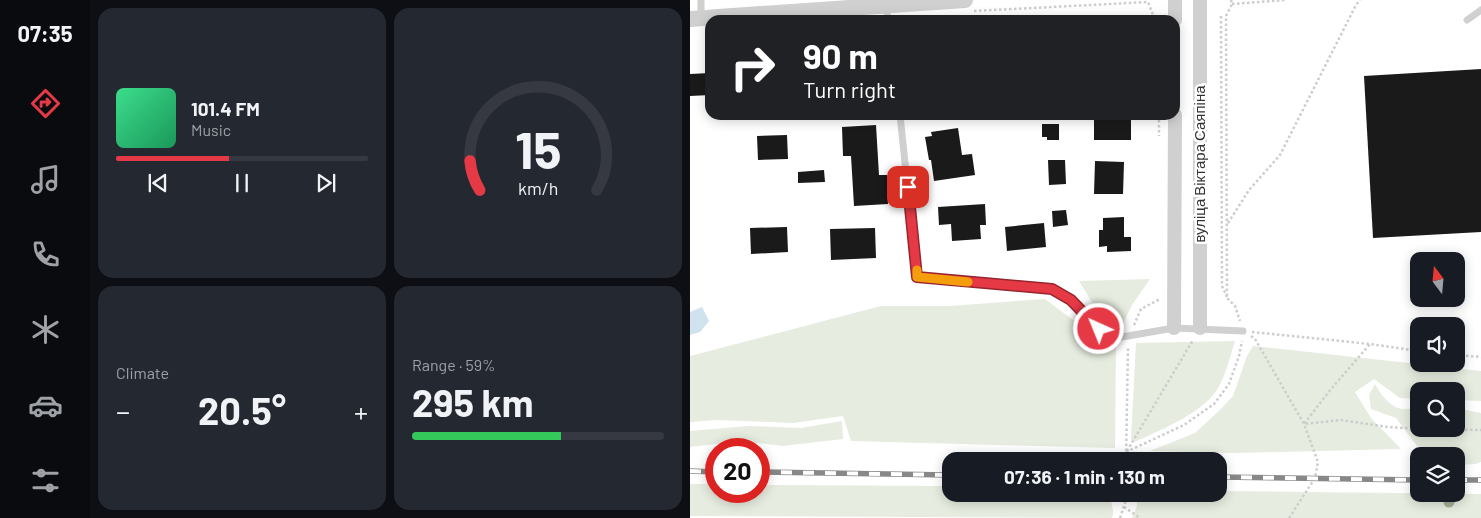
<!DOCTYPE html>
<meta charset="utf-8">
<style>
body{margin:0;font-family:Barlow,sans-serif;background:#242831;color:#f1f3f6;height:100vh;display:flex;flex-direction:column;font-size:19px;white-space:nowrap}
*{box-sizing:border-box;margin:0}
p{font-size:16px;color:#9ea1a6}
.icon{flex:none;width:28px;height:28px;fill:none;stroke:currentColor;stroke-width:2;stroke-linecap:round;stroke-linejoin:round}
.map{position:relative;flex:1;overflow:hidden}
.sheet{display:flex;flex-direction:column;gap:8px;padding:8px;background:#0d0f14;width:600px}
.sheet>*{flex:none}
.banner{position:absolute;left:15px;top:15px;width:475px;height:105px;border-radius:15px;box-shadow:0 2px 12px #0003;background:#202124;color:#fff;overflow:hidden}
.needle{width:32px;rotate:344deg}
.fabs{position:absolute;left:720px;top:252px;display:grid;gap:10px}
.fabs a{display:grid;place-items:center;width:55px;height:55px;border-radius:10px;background:#171b24;box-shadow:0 2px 12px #0003;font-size:25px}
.speed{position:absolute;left:15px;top:438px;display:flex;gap:10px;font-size:25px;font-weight:700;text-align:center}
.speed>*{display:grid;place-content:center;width:65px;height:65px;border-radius:50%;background:#171b24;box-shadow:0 2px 12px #0003;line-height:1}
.speed .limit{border:8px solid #d22;background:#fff;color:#111}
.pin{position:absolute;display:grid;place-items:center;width:42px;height:42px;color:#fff;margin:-21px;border-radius:10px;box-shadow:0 2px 8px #0006}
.me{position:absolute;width:55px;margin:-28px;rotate:316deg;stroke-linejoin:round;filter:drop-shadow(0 0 4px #0008)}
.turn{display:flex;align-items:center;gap:18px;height:105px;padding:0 15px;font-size:22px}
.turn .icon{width:65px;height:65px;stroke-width:2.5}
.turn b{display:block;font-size:35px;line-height:42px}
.big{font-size:38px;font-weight:700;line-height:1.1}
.sheet .widget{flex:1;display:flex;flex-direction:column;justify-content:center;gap:8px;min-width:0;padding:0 18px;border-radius:15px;background:#242831}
.sheet .dial{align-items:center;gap:0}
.dial svg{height:130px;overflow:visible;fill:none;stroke:#363941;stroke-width:7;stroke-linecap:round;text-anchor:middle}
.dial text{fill:#f1f3f6;stroke:none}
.song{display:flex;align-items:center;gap:15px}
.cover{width:60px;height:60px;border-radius:8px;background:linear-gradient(135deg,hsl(150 70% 55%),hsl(150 70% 35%))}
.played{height:5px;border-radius:2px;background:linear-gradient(90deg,#e63946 45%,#363941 45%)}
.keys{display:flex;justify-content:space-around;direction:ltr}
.heat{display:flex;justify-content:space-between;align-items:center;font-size:28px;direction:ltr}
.charge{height:8px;border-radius:4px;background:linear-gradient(90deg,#34c759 59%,#363941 0)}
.sheet .tiles{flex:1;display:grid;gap:8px;grid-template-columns:repeat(2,1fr)}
.trip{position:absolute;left:252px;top:452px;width:285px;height:50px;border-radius:15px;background:#171b24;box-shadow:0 2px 12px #0003;font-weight:700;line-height:50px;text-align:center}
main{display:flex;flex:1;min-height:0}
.tabs{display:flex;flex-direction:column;width:90px;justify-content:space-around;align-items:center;background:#090b0e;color:#9ea1a6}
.tabs .icon{width:35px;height:35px}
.tabs .on{color:#e63946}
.tabs b{font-size:22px;color:#f1f3f6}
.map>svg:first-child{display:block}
</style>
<main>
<nav class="tabs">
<b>07:35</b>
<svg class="icon on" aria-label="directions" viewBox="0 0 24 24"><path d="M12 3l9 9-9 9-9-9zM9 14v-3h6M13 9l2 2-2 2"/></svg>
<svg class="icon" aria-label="music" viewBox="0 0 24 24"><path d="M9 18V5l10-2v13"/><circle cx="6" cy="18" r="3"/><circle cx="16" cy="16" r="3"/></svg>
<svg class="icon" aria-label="phone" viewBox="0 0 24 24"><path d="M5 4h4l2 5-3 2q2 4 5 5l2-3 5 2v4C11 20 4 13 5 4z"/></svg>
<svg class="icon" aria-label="climate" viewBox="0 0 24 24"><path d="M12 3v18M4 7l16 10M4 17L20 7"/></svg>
<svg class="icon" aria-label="car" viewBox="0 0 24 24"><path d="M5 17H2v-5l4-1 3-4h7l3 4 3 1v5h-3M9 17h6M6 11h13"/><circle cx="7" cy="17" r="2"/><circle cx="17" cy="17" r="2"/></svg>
<svg class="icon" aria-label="filters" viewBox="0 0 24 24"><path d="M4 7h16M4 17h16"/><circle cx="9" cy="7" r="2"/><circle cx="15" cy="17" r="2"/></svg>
</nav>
<section class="sheet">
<div class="tiles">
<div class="widget">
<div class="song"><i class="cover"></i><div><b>101.4 FM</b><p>Music</p></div></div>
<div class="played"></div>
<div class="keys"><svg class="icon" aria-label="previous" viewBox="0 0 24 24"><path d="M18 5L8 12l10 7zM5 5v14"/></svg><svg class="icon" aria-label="pause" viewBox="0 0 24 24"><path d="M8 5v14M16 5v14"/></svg><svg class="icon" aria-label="next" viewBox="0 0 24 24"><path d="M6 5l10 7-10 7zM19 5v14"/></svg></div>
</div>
<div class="widget dial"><svg viewBox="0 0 100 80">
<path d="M14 69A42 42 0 1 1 86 69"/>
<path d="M14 69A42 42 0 0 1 8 51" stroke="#e63946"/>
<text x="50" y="56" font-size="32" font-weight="700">15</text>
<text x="50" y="72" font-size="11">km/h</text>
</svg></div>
<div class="widget"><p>Climate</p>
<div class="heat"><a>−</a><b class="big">20.5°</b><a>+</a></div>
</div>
<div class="widget"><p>Range · 59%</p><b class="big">295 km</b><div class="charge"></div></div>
</div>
</section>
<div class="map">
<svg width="791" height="518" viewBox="0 0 791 518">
<rect width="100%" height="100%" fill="#fff"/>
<g fill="#e6ecdf">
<path d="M460,279L442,305L433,323L428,324L406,309L389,281Z"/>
<path d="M355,299L391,326L426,343L425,448L161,441L153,416L103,423L27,420L0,422V356L191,306H259Z"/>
<path d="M545,341C540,357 534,382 524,394C504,417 472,429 445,442L441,439L446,343Z"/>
<path d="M563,346L791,371V401L766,400V391H729V399L710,398L684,379L665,392L681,418L711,449L545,453L460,451L505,433L531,409L543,396L557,356Z"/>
<path d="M685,384C692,396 701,410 717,409C720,409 725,407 729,406V429H766V408L791,413V462L786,464L766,465V456H756L750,450L727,446L706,418L681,409L679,395Z"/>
<path d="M152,421L153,439L93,446L52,441L0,447V431L59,426L111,428Z"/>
<path d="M0,484H26V491H69V485L261,486V494H421C420,502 425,511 422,518L0,516Z"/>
<path d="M529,491L791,494V518H442L447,506V494H529Z"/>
</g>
<path fill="#cfe2ee" d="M12,307L19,321L10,332L0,335V312Z"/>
<g fill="#1a1a1a">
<path d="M791,69V232L683,238L674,76Z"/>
<path d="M20,73V95L0,96V74Z"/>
<path d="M404,115H428V119L441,120V140H404Z"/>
<path d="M352,124H369V140H357V137H352Z"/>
<path d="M186,125L189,175H197L198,204L164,206L161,156H153L152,127Z"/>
<path d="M268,128L272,155L282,154L285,175L244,181L241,160H239L235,137L242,136L241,132Z"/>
<path d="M97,135L98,159L68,160L67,136Z"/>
<path d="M358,160H375L376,184L359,185Z"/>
<path d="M405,161L434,162L433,194H404Z"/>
<path d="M134,170L135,182L108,183V172Z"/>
<path d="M295,204L296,225H290L291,239L262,241L261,224L249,225L248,207Z"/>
<path d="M376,210L378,225L363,227L362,211Z"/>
<path d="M434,217V237H441V251L417,252V246L409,247V230H413V218Z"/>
<path d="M354,223L356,247L317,251L315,227Z"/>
<path d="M97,227L98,252L61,254L60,228Z"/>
<path d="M185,228L186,258L141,260L140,229Z"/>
</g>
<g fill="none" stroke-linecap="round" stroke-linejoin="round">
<g stroke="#cdcdcd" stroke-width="2.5" stroke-dasharray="2.5 2.5" stroke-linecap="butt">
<path d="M541,0L542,4L536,16L537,298L545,306L550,321"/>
<path d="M542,4L596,0"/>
<path d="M284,11L458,2L465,20"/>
<path d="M531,16L532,286L537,297"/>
<path d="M469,115V136"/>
<path d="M538,223L559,190L590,155L666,5L670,0"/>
<path d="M444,325L451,309L470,299"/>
<path d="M562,332L680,344L729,351"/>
<path d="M561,336L565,339L614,424L651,420L698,427L729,429"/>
<path d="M766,355L791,357"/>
<path d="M730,429L791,430"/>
<path d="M437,451L503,340"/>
<path d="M436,452L494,425L524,404L539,384L549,356L552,341"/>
<path d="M436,461L438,347"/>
<path d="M434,507L450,518"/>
<path d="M430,518L436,500"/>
<path d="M599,518L625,478L628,462L614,424L641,389L680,344"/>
</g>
<g stroke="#d0d0d0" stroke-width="7">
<path d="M196,6L198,20"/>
<path d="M11,19V0"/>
<path d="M777,20L791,10"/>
<path d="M210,115L227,277L362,289L381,300L409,329L432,337L484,328L553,331"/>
</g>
<g stroke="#d0d0d0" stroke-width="14">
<path d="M485,20V0"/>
<path d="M484,328L485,115"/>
<path d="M510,328V0"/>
</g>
<path stroke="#d0d0d0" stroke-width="16" d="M0,19L275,0"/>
<g stroke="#888" stroke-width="5.5">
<g id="rail">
<path d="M0,471L26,472"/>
<path d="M69,472L261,475"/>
<path d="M529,477L729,480"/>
<path d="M766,480H791"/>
</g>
</g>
<use href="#rail" stroke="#fff" stroke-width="4" stroke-dasharray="11" stroke-linecap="butt"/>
</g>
<circle fill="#a2b095" cx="759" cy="502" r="5.5"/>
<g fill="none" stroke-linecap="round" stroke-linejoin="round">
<g stroke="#96252e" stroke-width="12">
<path id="route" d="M218,187L227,277L362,289L381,300L409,329"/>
</g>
<use href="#route" stroke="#e63946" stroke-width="9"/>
<path stroke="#f59e0b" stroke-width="9" d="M227,270V277L278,282"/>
</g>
<g text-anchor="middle" stroke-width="5" stroke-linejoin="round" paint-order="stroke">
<g font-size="15" fill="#333" stroke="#fff">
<text transform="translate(510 164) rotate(-90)" y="5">вуліца Віктара Саяпіна</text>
</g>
</g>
</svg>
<div class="fabs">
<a><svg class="needle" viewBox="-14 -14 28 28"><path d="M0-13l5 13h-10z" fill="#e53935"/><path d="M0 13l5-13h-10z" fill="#9ea1a6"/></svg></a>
<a><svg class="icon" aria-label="sound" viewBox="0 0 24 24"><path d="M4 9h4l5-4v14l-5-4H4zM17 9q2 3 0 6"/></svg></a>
<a><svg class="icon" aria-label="search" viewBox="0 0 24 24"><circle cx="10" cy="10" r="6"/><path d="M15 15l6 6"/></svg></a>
<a><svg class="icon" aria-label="layers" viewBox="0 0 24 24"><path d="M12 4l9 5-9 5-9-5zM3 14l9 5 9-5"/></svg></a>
</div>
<div class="speed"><div class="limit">20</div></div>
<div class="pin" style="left:218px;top:187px;background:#d93025"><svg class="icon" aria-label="arrive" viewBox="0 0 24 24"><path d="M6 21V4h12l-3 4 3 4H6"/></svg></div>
<svg class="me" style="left:409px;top:329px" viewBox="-20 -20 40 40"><circle r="17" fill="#e63946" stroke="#fff" stroke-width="3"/><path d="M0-11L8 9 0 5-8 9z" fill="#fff"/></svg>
<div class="trip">07:36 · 1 min · 130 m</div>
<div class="banner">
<div class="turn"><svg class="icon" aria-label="right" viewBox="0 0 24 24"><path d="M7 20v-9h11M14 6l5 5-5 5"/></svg><div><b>90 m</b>Turn right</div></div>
</div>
</div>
</main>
